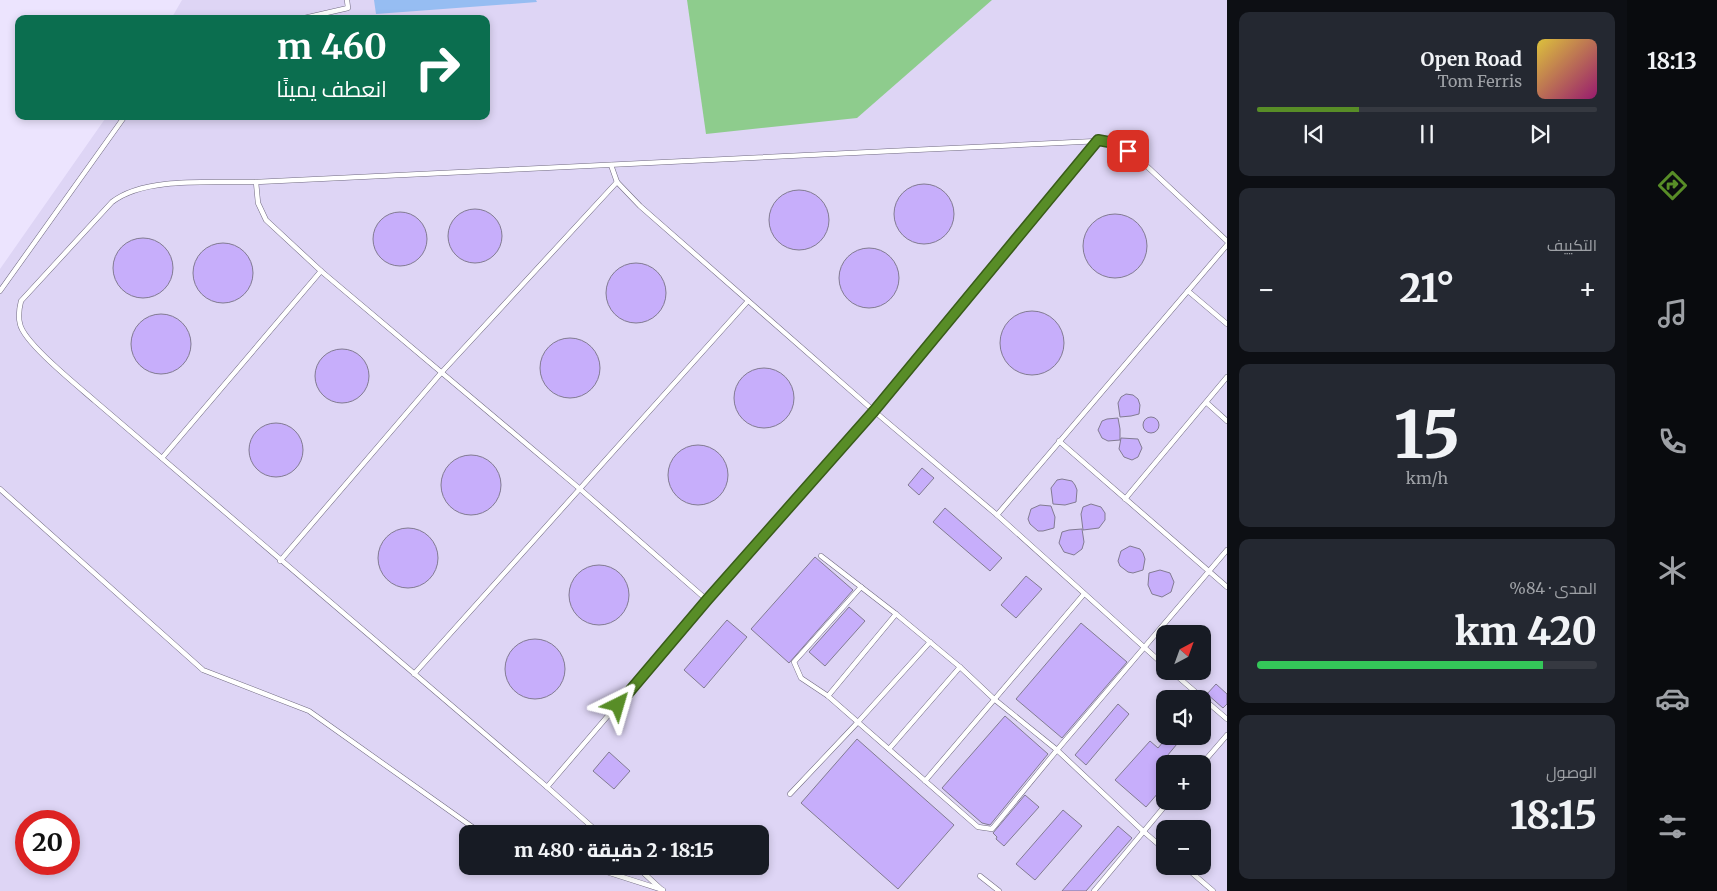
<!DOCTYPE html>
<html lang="ar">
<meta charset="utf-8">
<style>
body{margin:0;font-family:Merriweather,Cairo,serif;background:#242831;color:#f1f3f6;direction:rtl;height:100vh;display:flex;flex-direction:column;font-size:19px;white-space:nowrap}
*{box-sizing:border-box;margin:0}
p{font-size:16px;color:#9ea1a6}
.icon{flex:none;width:28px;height:28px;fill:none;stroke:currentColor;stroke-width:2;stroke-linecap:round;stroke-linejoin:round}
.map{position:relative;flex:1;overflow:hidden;direction:ltr}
.sheet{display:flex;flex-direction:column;gap:12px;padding:12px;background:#0d0f14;width:400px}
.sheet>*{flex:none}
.banner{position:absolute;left:15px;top:15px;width:475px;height:105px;border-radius:10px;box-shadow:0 2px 8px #0003;direction:rtl;background:#0b6e4f;color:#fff;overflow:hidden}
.needle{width:32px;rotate:41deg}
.buttons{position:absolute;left:1156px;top:625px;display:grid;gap:10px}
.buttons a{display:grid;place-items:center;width:55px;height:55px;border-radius:10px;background:#171b24;box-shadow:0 2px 8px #0003;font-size:25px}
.speed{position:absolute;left:15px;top:810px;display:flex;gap:10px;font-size:25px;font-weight:700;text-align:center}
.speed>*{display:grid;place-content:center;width:65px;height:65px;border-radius:50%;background:#171b24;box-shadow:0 2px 8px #0003;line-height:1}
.speed .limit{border:8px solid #d22;background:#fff;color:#111}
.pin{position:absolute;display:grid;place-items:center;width:42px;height:42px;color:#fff;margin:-21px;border-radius:10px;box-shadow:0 2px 8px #0006}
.me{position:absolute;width:55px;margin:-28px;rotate:40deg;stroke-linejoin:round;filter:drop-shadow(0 0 4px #0008)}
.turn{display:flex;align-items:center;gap:18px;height:105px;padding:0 20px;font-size:22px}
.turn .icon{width:65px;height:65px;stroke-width:2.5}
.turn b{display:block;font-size:35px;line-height:42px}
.big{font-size:38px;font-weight:800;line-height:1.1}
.sheet .card{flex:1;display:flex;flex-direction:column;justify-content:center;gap:8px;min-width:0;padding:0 18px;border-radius:10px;background:#242831}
.sheet .dial{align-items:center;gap:0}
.dial b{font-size:65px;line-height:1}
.song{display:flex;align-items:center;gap:15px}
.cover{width:60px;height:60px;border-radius:8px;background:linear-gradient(135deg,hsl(50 70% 55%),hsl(320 70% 35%))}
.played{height:5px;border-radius:2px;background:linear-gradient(90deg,#588d27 30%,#363941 30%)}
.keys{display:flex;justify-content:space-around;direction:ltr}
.heat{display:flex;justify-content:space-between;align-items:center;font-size:28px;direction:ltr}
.charge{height:8px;border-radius:4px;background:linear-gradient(90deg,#34c759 84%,#363941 0)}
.trip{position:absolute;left:459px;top:825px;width:310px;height:50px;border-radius:10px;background:#171b24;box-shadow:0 2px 8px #0003;font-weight:800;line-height:50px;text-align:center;direction:rtl}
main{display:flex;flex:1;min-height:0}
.tabs{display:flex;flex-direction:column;width:90px;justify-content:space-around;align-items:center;background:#090b0e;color:#9ea1a6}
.tabs .icon{width:35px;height:35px}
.tabs .on{color:#588d27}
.tabs b{font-size:22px;color:#f1f3f6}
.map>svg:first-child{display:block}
</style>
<main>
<nav class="tabs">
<b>18:13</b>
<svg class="icon on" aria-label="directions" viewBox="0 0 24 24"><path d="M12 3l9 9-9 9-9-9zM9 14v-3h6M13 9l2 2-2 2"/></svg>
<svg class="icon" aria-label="music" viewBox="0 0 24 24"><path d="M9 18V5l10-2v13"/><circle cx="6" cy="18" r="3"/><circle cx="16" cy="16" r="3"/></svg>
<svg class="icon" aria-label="phone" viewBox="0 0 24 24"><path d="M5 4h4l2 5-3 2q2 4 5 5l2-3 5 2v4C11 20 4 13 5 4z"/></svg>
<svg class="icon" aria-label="climate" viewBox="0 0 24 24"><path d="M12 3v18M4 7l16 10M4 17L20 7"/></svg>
<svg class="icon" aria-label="car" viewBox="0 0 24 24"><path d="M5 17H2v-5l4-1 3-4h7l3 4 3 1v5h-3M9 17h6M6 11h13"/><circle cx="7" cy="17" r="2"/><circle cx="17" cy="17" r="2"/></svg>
<svg class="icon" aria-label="filters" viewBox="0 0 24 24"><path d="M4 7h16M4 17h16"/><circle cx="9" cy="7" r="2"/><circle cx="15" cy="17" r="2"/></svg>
</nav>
<section class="sheet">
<div class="card">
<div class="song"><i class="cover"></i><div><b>Open Road</b><p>Tom Ferris</p></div></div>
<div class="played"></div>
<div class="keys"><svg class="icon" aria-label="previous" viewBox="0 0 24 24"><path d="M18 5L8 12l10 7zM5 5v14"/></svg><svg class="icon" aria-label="pause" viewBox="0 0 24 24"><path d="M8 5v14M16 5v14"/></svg><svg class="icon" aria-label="next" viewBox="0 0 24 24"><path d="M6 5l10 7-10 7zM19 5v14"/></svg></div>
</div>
<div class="card"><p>التكييف</p>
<div class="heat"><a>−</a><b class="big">21°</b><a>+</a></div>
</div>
<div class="card dial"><b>15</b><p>km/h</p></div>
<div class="card"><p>المدى · 84%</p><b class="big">420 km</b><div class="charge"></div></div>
<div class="card"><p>الوصول</p><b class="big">18:15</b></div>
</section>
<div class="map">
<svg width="1227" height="891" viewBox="0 0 1227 891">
<rect width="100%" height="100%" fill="#ece4fe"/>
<path fill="#ded5f5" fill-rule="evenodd" d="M182,0H1227V891H0V269L107,116H486V19H171ZM1165,634H1202V671H1165ZM1165,699H1202V736H1165ZM1165,764H1202V801H1165ZM26,821H69V864H26ZM1165,829H1202V866H1165ZM468,834H760V866H468Z"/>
<path fill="#8ecc8d" d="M687,0H992L857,118L706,134Z"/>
<path fill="#96bdf2" d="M374,0H536L537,2L376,14Z"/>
<g fill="#c7aefb" stroke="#827b92">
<circle cx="924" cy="214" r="30"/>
<circle cx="799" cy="220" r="30"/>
<circle cx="475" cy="236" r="27"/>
<circle cx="400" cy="239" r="27"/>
<circle cx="1115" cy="246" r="32"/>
<circle cx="143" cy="268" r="30"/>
<circle cx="223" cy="273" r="30"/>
<circle cx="869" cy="278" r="30"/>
<circle cx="636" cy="293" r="30"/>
<circle cx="1032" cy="343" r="32"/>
<circle cx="161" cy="344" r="30"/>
<circle cx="570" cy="368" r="30"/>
<circle cx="342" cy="376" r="27"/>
<circle cx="764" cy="398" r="30"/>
<path d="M1126,394L1133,395L1138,399L1140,405L1139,414L1131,416L1120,417L1118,403L1121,397Z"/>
<circle cx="1151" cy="425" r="8"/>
<path d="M1118,418L1120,429V440L1108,441L1102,438L1098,430L1102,421L1107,419Z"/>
<circle cx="276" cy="450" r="27"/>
<path d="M1121,438L1138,439L1142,448L1138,457L1132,460L1124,457L1119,449Z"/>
<circle cx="698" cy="475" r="30"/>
<circle cx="471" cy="485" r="30"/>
<path d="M922,468L934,478L919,495L908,485Z"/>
<path d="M1062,479L1072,481L1075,485L1077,490L1076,502L1065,505L1053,504L1051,488L1057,480Z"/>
<path d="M1091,504L1101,507L1105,513V520L1099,528L1083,530L1081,514L1083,507Z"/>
<path d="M1040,505L1051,506L1055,517L1054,528L1043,531H1038L1030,524L1028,519L1031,509Z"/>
<path d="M945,508L1002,558L990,571L933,522Z"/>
<circle cx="408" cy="558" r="30"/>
<path d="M1082,529L1084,542L1082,549L1074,555L1064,552L1059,543L1062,532L1069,530Z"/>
<path d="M1130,546L1140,549L1143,553L1145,559L1143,570L1133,573L1128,572L1120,566L1118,561L1121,551Z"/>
<path d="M815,557L853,590L789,663L751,629Z"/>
<circle cx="599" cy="595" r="30"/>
<path d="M1160,570L1170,573L1174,582L1171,592L1162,597L1152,594L1148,585L1149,573Z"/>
<path d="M1026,576L1042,589L1016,618L1001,605Z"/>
<path d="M849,607L865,621L825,666L809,652Z"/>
<path d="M727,620L747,637L704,688L684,670Z"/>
<path d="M1081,623L1127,662L1062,738L1016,699Z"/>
<circle cx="535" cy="669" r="30"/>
<path d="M1216,684L1227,694V704L1223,708L1207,694Z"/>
<path d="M1118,704L1129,714L1086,765L1075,755Z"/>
<path d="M1005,716L1048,754L990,825L982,823L942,788Z"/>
<path d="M1168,736L1177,744L1167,756L1176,764H1165V785L1146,807L1115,780L1150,741L1158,748Z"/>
<path d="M857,739L954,825L898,889L801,803Z"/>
<path d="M609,752L630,771L614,789L593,771Z"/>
<path d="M1025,795L1039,807L1004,846L996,839L997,837L993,833Z"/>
<path d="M1063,810L1082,826L1035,880L1016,864Z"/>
<path d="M1118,826L1132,838L1086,891H1062Z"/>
</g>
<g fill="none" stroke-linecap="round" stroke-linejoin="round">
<g stroke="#706a80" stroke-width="5.5">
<g id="lane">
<path d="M300,19L348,8L347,0"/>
<path d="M611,165L617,182L640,206L874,411L997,515L1165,666"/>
<path d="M256,182L258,203L266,220L321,271L580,489L707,600"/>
<path d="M0,291L125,116"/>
<path d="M1188,291L1227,324"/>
<path d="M1207,403L1227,421"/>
<path d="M1059,441L1227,587"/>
<path d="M162,458L321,271"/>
<path d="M0,489L203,670L309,711L478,831L486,834"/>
<path d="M1125,499L1227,377"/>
<path d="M997,515L1227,245"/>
<path d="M821,556L896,614L960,667L994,699L1057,750L1143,831L1165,850"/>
<path d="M280,561L441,373L617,182"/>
<path d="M861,587L794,662L801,678L828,696L978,827L992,829L1057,750L1227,550"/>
<path d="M1171,671L1227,719"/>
<path d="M414,674L748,301"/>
<path d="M828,696L896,614"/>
<path d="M889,749L960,667"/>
<path d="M1202,764L1227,735"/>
<path d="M925,781L1084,594"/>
<path d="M547,787L707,600L874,411L1098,141"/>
<path d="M790,794L858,722L930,642"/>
<path d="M600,834L547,787L95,401C78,386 24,343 20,324C18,316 19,309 21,301L112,202C145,176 215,183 256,182L1098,141L1109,142L1120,146L1138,158L1227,241"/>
<path d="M588,866L663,890"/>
<path d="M636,866L661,889"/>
<path d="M1184,866L1213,891"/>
<path d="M980,876L999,891"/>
<path d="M1094,891L1169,801"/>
</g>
</g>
<use href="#lane" stroke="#fff" stroke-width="4.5"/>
</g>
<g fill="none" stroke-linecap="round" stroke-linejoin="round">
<g stroke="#395c19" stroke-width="12">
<path id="route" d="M618,705L707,600L874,411L1098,140L1109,142L1128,151"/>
</g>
<use href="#route" stroke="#588d27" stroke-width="9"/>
</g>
</svg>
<div class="buttons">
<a><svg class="needle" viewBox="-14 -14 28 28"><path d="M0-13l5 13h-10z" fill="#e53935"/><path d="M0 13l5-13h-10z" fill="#9ea1a6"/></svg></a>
<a><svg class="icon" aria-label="sound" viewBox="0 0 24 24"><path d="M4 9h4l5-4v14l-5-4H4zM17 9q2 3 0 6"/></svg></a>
<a>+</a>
<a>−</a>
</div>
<div class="speed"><div class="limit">20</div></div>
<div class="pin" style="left:1128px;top:151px;background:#d93025"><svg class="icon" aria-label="arrive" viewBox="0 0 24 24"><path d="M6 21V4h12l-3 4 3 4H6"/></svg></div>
<svg class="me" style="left:618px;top:705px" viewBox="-20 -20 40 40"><path d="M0-17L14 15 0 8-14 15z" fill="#588d27" stroke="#fff" stroke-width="4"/></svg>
<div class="trip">18:15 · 2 دقيقة · 480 m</div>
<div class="banner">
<div class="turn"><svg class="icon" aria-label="right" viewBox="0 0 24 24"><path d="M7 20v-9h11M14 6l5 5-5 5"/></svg><div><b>460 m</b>انعطف يمينًا</div></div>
</div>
</div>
</main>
